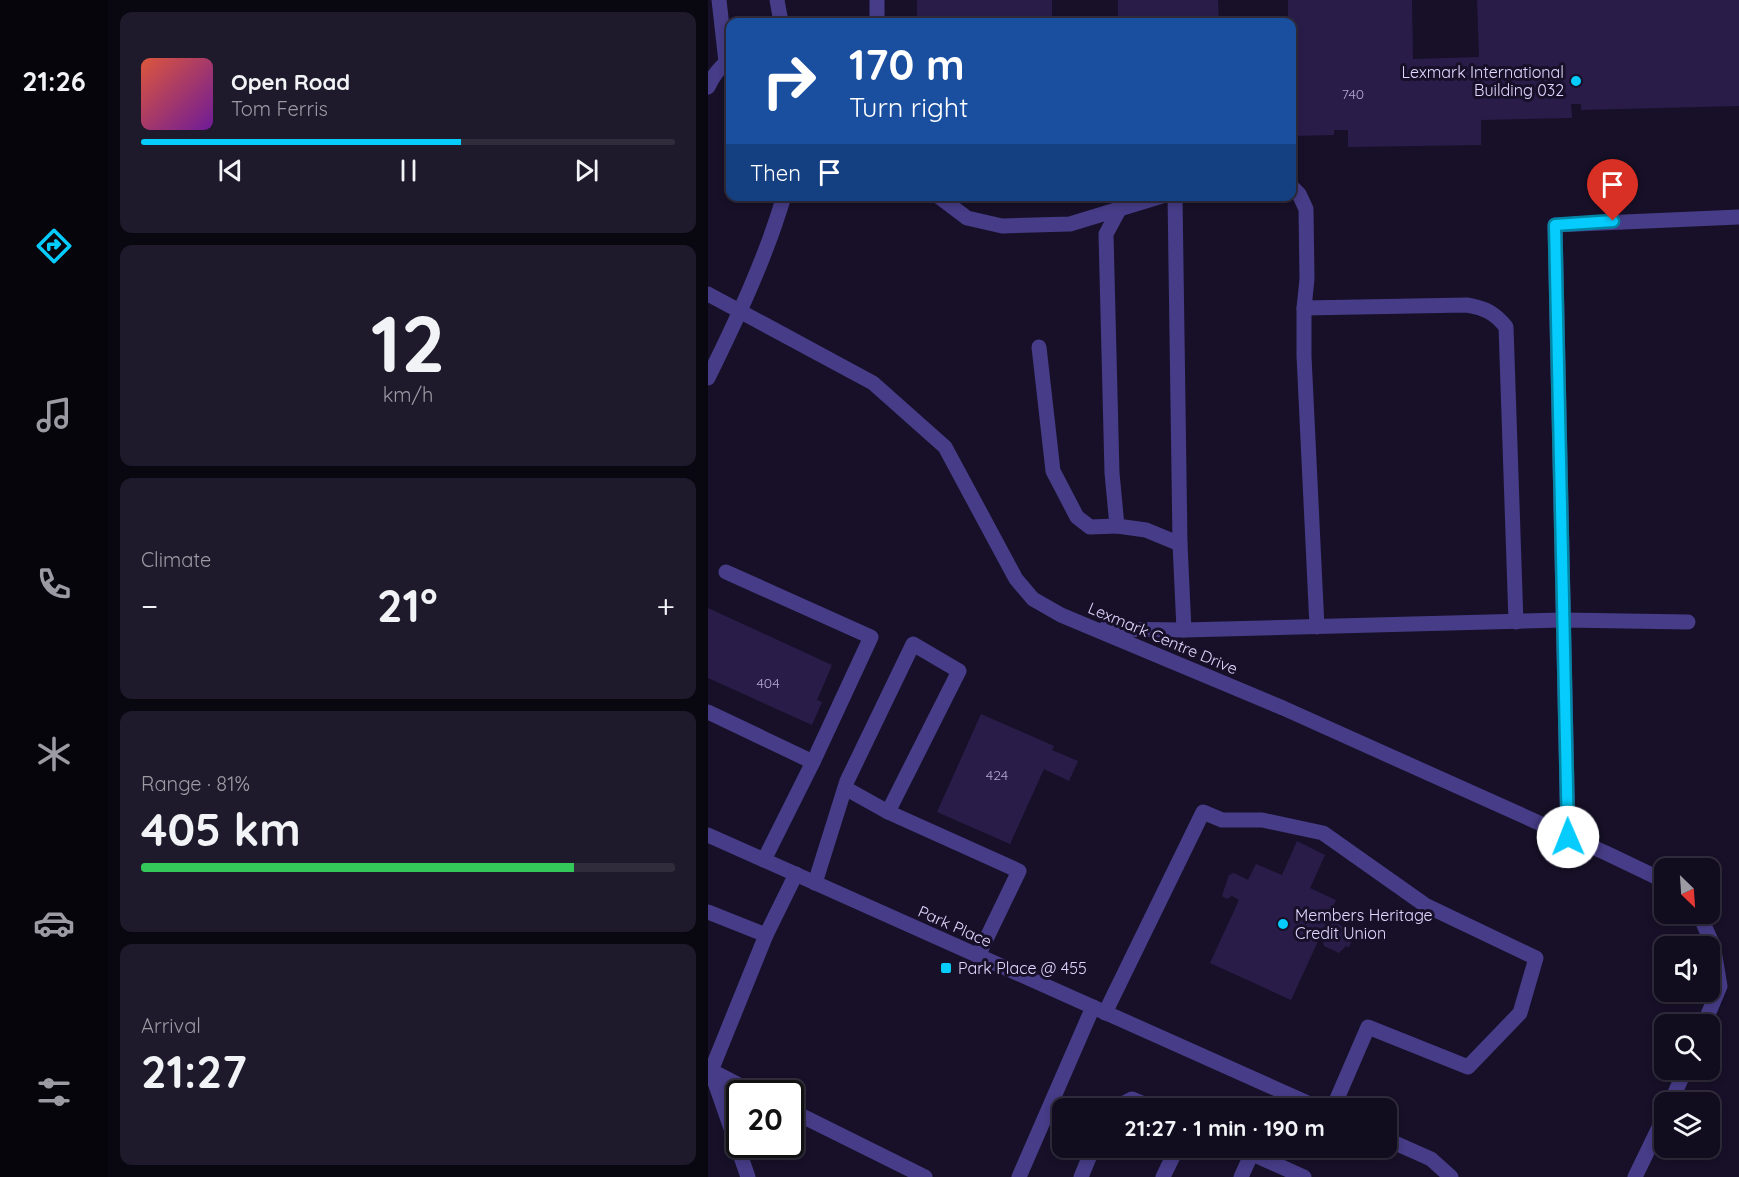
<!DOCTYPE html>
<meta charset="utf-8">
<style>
body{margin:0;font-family:Quicksand,sans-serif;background:#1e1a2b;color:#f1f3f6;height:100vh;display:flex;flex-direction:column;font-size:22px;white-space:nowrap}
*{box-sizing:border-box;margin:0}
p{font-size:20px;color:#9c9ba4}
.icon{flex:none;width:33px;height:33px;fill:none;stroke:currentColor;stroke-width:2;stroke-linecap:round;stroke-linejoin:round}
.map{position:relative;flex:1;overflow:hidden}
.side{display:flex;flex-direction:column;gap:12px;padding:12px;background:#090710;width:600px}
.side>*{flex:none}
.banner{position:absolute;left:18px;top:18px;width:570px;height:183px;border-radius:12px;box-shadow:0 3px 9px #0003,0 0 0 2px #302c3c;background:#1a4fa0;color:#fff;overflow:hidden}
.needle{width:39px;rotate:155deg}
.buttons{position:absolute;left:946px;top:858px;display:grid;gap:12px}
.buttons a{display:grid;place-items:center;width:66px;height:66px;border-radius:12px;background:#110c1e;box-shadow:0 3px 9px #0003,0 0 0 2px #302c3c;font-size:30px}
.speed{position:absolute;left:18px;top:1080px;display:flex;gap:12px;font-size:30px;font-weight:700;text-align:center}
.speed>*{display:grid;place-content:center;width:78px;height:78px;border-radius:50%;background:#110c1e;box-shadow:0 3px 9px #0003,0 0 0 2px #302c3c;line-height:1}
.speed .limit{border:3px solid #111;border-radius:9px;background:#fff;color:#111}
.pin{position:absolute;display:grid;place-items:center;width:51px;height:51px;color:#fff;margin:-62px -26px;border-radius:50% 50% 50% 0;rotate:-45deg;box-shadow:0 0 6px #0007}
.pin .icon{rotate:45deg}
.me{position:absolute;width:66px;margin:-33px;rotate:359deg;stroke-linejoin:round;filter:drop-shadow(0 0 4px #0008)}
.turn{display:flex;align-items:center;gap:21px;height:126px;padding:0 24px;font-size:27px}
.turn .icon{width:78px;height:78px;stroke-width:2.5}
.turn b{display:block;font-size:42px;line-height:51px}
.then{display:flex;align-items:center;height:57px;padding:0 24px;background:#0003;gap:12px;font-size:22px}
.big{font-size:45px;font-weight:800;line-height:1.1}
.side .widget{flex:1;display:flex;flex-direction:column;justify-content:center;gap:9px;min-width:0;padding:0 21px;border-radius:12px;background:#1e1a2b}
.side .dial{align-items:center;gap:0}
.dial b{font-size:78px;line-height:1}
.song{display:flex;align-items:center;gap:18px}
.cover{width:72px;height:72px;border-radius:9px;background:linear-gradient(135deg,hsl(10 70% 55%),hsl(280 70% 35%))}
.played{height:6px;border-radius:3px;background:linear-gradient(90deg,#05ccfd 60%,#302c3c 60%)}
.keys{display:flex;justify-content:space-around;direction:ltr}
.heat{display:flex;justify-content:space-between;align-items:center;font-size:33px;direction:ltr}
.charge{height:9px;border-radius:4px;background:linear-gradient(90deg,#34c759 81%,#302c3c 0)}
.trip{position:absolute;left:344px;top:1098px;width:345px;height:60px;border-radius:12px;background:#110c1e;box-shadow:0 3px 9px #0003,0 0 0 2px #302c3c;font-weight:800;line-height:60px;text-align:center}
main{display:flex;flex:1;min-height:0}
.tab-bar{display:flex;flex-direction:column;width:108px;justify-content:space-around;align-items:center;background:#07050c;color:#9c9ba4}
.tab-bar .icon{width:42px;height:42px}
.tab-bar .active{color:#05ccfd}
.tab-bar b{font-size:27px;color:#f1f3f6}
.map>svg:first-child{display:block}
</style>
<main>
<nav class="tab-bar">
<b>21:26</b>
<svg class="icon active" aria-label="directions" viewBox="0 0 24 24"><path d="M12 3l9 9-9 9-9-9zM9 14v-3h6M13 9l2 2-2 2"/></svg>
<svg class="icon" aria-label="music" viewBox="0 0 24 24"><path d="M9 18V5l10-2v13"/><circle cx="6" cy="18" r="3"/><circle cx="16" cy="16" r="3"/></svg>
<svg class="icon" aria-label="phone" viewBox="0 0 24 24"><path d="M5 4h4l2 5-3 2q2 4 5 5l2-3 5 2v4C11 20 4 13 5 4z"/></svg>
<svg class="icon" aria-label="climate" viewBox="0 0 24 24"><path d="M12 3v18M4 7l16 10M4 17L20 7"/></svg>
<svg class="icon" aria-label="car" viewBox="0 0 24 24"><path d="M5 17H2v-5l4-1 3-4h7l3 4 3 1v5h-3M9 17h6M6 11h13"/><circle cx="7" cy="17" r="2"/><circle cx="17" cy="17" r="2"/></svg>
<svg class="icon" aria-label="filters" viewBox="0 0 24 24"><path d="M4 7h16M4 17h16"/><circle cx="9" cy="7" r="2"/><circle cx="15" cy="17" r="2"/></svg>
</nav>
<section class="side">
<div class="widget">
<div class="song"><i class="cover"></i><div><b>Open Road</b><p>Tom Ferris</p></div></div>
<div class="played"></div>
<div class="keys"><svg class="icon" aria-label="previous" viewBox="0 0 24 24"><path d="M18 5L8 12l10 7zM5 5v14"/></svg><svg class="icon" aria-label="pause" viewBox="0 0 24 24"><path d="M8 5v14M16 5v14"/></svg><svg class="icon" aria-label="next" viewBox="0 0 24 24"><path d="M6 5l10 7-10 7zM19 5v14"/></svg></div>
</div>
<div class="widget dial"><b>12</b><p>km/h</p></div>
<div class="widget"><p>Climate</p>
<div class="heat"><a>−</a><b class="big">21°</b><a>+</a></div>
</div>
<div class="widget"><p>Range · 81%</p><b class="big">405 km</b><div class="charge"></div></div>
<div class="widget"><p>Arrival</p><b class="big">21:27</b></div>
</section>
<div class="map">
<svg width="1031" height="1177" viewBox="0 0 1031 1177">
<rect width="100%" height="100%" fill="#171028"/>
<g fill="#2a1c49">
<rect x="209" y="0" width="135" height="22"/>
<path d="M410,0H510L511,22H410Z"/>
<path d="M580,0H704L705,59L771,57L769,0H1031V106L873,110V104H863L864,118L773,120V145L640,147V130H626V135L584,136V22H580Z"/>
<path d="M0,608L124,665L109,700L114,702L104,725L0,678Z"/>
<path d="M273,714L346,746L344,750L370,761L361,781L336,769L302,844L229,812Z"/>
<path d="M589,841L617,855L602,888L628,900L620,919L642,930L641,939L644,940L641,947L638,946L631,953L616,946L615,941L611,939L583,1000L502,963L531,900L524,896L519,899L514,896L521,875L526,873L540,880L548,864L574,875Z"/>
</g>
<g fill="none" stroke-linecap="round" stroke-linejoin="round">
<g stroke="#463c87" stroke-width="15">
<path d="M11,0L18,62"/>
<path d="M69,0L73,22"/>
<path d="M169,0V22"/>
<path d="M0,87C4,78 13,64 22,61"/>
<path d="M584,187L591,194L598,209L599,279L596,308L759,305C777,308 787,313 798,327L808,622"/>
<path d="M230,196L259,218L294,226L362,224L454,196"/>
<path d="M467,196L472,544"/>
<path d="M412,208L398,234L404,473L409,526L438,530L472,544L476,630"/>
<path d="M0,294L165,383L237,447L308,579L325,599L353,615L575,708L898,853L946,876L957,884"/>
<path d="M596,308V356L609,627"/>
<path d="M331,347L345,471L369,517L382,527L409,526"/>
<path d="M0,378C29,319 57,260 76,196"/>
<path d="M18,572L163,637L105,762"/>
<path d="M396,629L476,630L855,620L980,622"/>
<path d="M0,712L105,762L56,860"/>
<path d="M137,788L180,812L311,871L270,956"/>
<path d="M0,835L611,1108"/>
<path d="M860,837L847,225L1031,217"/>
<path d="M107,883L139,781L205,644L251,671L180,812"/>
<path d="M0,912L58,935L88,874"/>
<path d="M991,914L1005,945L1012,986L996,1024"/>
<path d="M397,1013L495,812L514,820H554L615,833L717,905L828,958L812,1013L760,1067L660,1027L625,1108"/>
<path d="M0,1069L48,1094"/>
<path d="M963,1102L977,1070"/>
<path d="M407,1108L424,1099L445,1108"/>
<path d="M82,1110L217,1177"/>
<path d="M678,1139L723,1159L743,1177"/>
<path d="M531,1148L596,1177"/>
<path d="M40,1177L3,1071L58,935"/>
<path d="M311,1177L385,1007"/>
<path d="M373,1177L385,1148"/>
<path d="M455,1177L469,1148"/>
<path d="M533,1177L544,1153"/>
<path d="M927,1177L957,1115"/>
</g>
</g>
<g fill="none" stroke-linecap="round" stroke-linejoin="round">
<g stroke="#0385a4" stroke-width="15">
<path id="route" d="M860,837L847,225L905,221"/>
</g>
<use href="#route" stroke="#05ccfd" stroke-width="10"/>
</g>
<g fill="#05ccfd" stroke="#171028" stroke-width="2">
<circle cx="868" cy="81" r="6"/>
<circle cx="575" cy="924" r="6"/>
<rect x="232" y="962" width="12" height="12" rx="3"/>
</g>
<g text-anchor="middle" stroke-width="6" stroke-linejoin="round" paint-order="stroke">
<g font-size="14" fill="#b2a9d2">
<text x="645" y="99">740</text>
<text x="60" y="688">404</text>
<text x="289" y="780">424</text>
</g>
<g font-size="16" fill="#e0d8ff" stroke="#171028" text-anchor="start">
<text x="856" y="78" text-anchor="end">Lexmark International<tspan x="856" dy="18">Building 032</tspan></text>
<text x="587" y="921">Members Heritage<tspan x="587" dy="18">Credit Union</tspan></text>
<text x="250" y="974">Park Place @ 455</text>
</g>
<g font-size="16" fill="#e0d8ff" stroke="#171028">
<text transform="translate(455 638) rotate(23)" y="6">Lexmark Centre Drive</text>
<text transform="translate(247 926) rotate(24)" y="6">Park Place</text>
</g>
</g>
</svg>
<div class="buttons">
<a><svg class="needle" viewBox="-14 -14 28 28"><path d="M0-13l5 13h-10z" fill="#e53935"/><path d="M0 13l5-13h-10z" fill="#9c9ba4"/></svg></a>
<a><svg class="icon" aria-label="sound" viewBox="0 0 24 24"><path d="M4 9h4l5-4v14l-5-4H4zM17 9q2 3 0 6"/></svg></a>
<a><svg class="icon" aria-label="search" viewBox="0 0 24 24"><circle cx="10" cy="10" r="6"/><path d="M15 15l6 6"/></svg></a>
<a><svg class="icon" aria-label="layers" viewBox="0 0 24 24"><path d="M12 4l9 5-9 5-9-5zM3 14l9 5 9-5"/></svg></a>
</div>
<div class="speed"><div class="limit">20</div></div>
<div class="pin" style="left:905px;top:221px;background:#d93025"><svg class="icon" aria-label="arrive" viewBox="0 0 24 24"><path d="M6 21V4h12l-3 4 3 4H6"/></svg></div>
<svg class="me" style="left:860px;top:837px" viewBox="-20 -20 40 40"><circle r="19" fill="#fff"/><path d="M0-13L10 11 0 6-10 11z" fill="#05ccfd"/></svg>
<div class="trip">21:27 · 1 min · 190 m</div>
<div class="banner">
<div class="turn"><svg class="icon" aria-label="right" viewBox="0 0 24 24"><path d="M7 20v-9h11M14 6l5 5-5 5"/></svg><div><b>170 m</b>Turn right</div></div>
<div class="then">Then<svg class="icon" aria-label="arrive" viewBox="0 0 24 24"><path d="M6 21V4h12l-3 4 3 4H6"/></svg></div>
</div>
</div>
</main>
